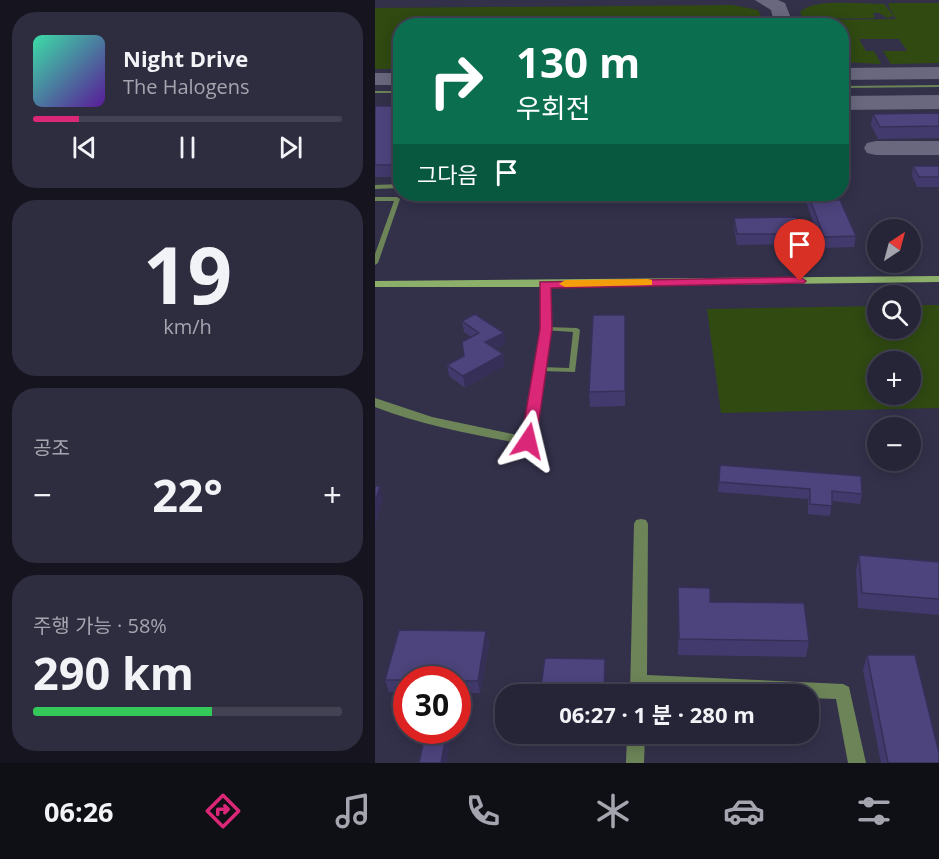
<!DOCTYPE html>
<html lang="ko">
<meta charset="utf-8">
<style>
body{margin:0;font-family:"Open Sans","Noto Sans KR",sans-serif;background:#2e2d40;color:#f1f3f6;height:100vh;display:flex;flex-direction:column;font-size:22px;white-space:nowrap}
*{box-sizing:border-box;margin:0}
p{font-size:20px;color:#a4a5ae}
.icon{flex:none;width:33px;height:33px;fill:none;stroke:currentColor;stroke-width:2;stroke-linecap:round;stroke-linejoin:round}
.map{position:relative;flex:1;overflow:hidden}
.panel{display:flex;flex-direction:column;gap:12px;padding:12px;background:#15141f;width:375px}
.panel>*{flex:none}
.banner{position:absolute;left:18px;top:18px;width:456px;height:183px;border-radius:24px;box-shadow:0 3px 15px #0003,0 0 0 2px #424253;background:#0b6e4f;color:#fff;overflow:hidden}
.needle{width:39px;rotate:36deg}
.buttons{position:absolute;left:492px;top:219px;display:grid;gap:12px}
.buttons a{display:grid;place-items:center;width:54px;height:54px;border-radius:50%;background:#262538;box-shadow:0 3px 15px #0003,0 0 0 2px #424253;font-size:30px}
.speed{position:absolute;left:18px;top:666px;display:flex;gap:12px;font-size:30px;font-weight:700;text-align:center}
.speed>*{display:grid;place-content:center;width:78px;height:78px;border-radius:50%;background:#262538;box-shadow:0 3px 15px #0003,0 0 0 2px #424253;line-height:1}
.speed .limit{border:9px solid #d22;background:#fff;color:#111}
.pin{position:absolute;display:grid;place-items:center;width:51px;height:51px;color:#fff;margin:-62px -26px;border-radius:50% 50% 50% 0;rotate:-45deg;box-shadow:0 0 6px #0007}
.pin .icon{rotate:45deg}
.me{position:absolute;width:66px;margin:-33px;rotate:10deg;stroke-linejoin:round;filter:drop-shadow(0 0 4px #0008)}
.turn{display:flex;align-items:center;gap:21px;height:126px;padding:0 24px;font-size:27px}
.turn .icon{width:78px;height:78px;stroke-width:2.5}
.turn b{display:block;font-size:42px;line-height:51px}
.then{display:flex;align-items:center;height:57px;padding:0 24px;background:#0003;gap:12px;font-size:22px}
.big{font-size:45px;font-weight:700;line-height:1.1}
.panel .tile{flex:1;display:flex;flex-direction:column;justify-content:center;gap:9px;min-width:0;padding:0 21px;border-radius:24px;background:#2e2d40}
.panel .dial{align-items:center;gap:0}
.dial b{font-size:78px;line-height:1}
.song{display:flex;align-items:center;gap:18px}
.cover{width:72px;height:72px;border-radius:9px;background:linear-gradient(135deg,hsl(160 70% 55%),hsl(270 70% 35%))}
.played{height:6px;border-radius:3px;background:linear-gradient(90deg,#db2777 15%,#424253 15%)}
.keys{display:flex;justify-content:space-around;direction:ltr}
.heat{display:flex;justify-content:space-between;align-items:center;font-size:33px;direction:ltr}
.charge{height:9px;border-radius:4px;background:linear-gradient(90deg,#34c759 58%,#424253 0)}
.trip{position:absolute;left:120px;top:684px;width:324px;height:60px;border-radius:24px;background:#262538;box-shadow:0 3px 15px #0003,0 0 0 2px #424253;font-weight:700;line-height:60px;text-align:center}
.menu{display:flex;height:96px;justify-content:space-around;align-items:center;background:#0f0f16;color:#a4a5ae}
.menu .icon{width:42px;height:42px}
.menu .current{color:#db2777}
.menu b{font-size:27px;color:#f1f3f6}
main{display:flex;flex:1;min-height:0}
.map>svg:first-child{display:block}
</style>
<main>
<section class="panel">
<div class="tile">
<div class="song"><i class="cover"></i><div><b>Night Drive</b><p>The Halogens</p></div></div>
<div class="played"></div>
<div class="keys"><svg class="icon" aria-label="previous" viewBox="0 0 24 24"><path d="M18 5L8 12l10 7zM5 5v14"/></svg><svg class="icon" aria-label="pause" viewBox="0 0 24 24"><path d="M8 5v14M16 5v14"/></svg><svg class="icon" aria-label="next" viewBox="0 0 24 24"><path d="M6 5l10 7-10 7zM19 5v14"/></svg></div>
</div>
<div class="tile dial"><b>19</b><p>km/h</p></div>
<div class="tile"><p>공조</p>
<div class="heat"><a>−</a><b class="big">22°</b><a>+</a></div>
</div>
<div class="tile"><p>주행 가능 · 58%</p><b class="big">290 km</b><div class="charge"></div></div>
</section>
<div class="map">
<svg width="564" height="763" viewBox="0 0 564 763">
<rect width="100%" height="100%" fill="#33314a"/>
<g fill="#304a12" fill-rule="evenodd">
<path d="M484,3L509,4L519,16L512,18L504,13H498L500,18L428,19L425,12C438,0 467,3 484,3Z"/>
<path d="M515,3H564V63L516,64L508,51H532L524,39H484L491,51H499L506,64L467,62L466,26L431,25L428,20L521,19L513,5Z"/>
<path d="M357,5L383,10L390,25L26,26L25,69H0V8Z"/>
<path d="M536,305H564V408L346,413L332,309L502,306V328H536ZM502,362H536V394H502Z"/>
</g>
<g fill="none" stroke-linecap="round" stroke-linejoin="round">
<g fill="#6a687e" fill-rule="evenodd">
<path d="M380,0H403L410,3L419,26H400L396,10Z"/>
<path d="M564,67V79L466,80V68Z"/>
<rect x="0" y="73" width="26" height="12"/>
<path d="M564,95V109L466,110V96Z"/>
<path d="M501,141H564V155H501L492,153L489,148L492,143Z"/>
</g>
<g fill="#6d8458" fill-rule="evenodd">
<path d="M564,85V87L466,88V86Z"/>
<rect x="0" y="91" width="26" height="2"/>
<path d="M26,184V188L0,189V185Z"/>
<path d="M0,197H22L25,199L3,263L0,265V254L19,201H0Z"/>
<path d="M171,327L202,328L205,330L200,372L166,371L162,369L166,367L194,368L198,332L169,330L168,329Z"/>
</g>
<g fill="#6d8458" fill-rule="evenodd">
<path d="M170,281L175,284L177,329L158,444L153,445C101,435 49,426 0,407V398L57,417L147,436L165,329V284Z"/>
<path d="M266,519L271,520L273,524L272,675L468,684L474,687L491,763H473L461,699L434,698V694H365L272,690L271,694H255L259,524L261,520Z"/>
<path d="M252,734H270L269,763H251Z"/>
</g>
<path fill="#8cb06a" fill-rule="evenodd" d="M564,276V282L170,287H0V281Z"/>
</g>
<g fill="#423a6c">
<rect x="0" y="106" width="26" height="71"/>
<path d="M564,113V138L503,139L496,125L498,114Z"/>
<path d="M538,166H564V187H542L537,176Z"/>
<path d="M284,194H372V195L285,196Z"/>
<path d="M428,194H456L458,200L481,236L479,247L448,248Z"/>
<path d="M359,218L426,234L425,244L362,245L359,228Z"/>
<path d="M250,315V406L215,407L214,392Z"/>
<path d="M87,321L130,344L120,349L128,354L129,366L90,388L74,376L72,365L89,356L96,337L89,332Z"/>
<path d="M345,465L487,494L485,504L457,501L455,516L433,514V499L343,492Z"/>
<path d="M484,555L564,562V615L483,608L481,571Z"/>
<path d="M335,602L434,641L431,657L303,655V603Z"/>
<path d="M114,643L105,693H82V680H32V692H14L10,680Z"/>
<path d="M492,655L564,763H506L488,670Z"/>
<path d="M161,734H228V744L163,742Z"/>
</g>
<g fill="#363058">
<path d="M129,333L130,344L112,354L110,342Z"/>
<path d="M128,354L129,366L90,388L88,376Z"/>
<path d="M5,486L8,499L0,529V503Z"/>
<path d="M111,631L114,643L105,693L103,681Z"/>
<path d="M230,659L231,671L230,694H229Z"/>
<path d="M72,730H78L71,763H66Z"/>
</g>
<g fill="#4d447d" stroke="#363058" stroke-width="1.5">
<path d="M0,106H26V146L23,152H26V165H0Z"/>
<path d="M564,113V126L505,127L498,114Z"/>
<path d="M538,166H564V177H544Z"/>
<path d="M433,194H456L458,200H465L481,236L449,237Z"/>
<path d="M421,217L426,234H362L359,218Z"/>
<path d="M100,314L129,333L110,342L128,354L88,376L72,365L89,356L87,342L104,333L87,321Z"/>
<path d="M218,315H250V391L214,392Z"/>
<path d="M345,465L486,476L487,494L457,491V506L435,504V489L344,482Z"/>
<path d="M0,486H5L0,503Z"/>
<path d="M484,555L564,562V599L487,593Z"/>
<path d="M303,587L335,588V602L429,603L434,641L304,639Z"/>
<path d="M24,630L111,631L103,681H82V680H10Z"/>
<path d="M492,655H540L564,753V763H513Z"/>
<path d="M170,658L230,659L229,694H165Z"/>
<path d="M51,730H72L66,763H44Z"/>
</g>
<path fill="#db2777" stroke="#8e194d" stroke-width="1.5" d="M425,277L431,281L429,283L176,288L177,329L161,441L153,446L146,441L165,329V282Z"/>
<path fill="#f59e0b" d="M273,279L277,280V285L190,287L184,284L190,280Z"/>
</svg>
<div class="buttons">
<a><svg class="needle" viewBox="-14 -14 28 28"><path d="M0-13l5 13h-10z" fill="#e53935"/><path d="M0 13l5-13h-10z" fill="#a4a5ae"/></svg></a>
<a><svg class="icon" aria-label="search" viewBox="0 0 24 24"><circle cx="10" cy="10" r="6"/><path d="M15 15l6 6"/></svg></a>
<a>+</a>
<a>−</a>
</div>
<div class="speed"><div class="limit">30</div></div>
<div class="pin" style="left:425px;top:281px;background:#d93025"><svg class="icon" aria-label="arrive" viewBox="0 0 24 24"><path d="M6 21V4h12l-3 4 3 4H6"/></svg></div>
<svg class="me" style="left:153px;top:441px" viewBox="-20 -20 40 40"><path d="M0-17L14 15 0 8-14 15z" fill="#db2777" stroke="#fff" stroke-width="4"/></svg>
<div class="trip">06:27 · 1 분 · 280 m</div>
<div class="banner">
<div class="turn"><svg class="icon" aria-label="right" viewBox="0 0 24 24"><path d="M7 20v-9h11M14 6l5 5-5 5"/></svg><div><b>130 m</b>우회전</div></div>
<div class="then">그다음<svg class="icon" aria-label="arrive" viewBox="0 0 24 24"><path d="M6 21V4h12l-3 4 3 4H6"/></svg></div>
</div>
</div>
</main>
<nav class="menu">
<b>06:26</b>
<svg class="icon current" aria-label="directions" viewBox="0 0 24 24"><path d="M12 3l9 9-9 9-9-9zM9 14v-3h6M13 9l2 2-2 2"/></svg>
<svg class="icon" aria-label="music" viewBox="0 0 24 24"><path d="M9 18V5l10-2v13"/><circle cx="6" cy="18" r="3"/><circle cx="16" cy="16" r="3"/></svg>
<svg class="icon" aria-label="phone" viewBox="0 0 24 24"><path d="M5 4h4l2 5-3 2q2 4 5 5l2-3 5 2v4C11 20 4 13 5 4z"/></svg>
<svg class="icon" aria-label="climate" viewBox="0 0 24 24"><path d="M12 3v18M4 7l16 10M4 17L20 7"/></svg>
<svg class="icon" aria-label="car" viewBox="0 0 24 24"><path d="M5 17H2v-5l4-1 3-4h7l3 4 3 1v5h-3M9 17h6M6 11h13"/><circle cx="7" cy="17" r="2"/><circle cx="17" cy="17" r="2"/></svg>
<svg class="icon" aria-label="filters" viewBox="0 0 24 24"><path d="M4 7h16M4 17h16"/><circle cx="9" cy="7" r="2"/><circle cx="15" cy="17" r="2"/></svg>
</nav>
